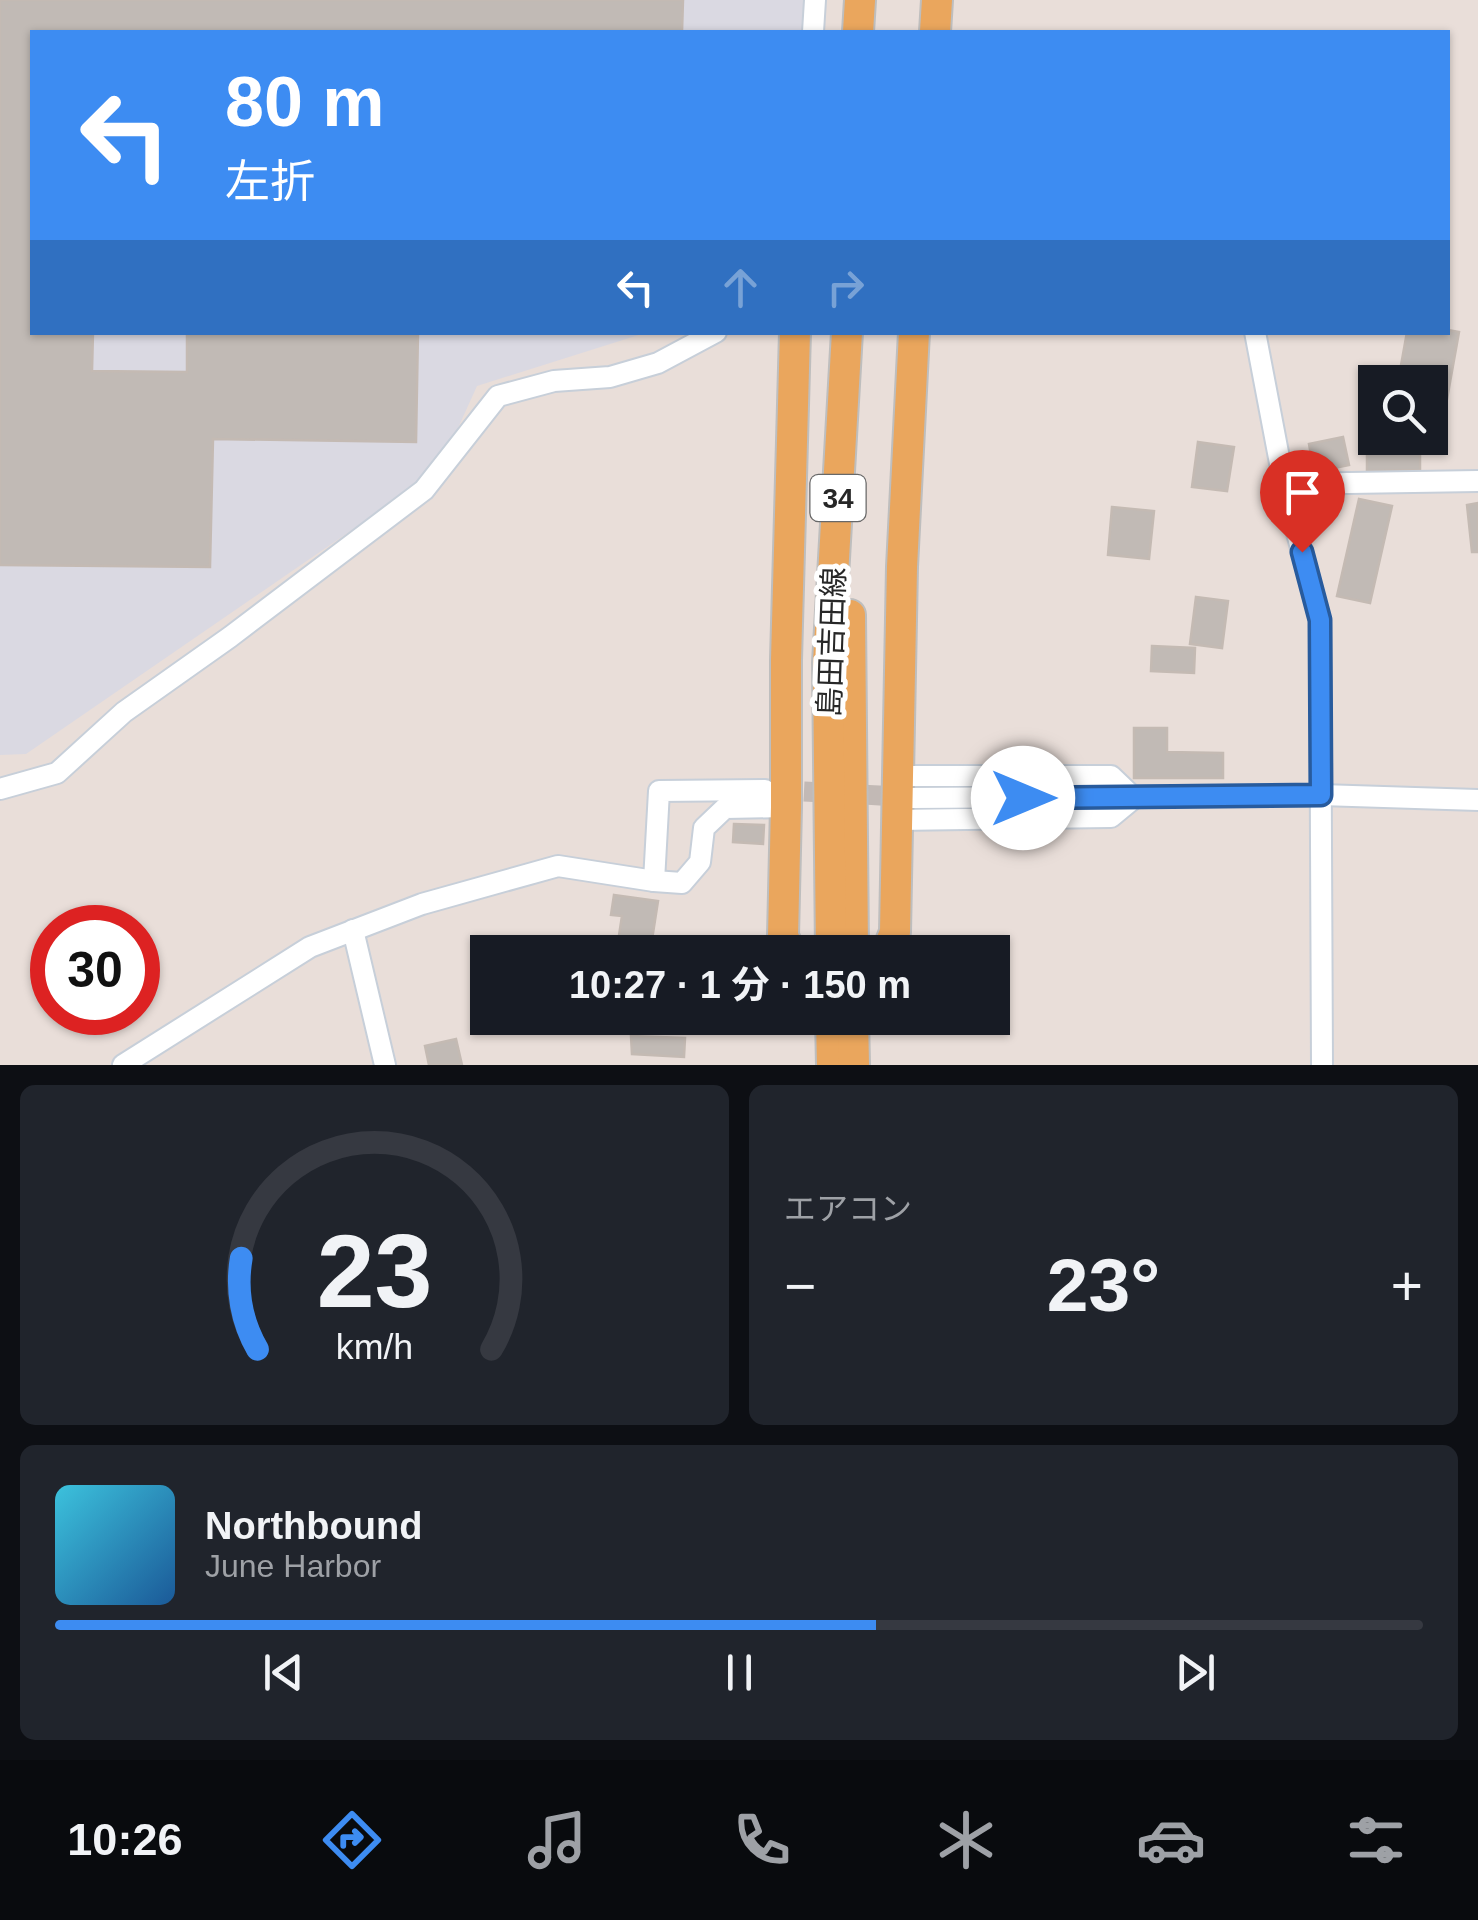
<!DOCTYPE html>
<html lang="ja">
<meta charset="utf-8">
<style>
body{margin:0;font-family:Arial,"Noto Sans JP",sans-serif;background:#20242c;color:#f1f3f6;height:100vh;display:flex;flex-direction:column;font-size:38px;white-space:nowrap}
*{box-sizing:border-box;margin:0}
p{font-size:32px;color:#9ea1a6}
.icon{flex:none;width:55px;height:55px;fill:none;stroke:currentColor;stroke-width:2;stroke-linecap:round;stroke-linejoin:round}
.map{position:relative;height:1065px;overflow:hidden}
.panel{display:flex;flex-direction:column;gap:20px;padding:20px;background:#0d0f14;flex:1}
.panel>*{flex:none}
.hud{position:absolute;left:30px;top:30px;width:1420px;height:305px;border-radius:0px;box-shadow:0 2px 8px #0004;background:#3d8cf2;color:#fff;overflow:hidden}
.buttons{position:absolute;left:1358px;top:365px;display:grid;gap:20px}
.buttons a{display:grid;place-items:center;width:90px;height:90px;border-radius:0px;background:#171b24;box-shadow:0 2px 8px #0004;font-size:50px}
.speed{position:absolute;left:30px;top:905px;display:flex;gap:20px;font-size:50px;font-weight:700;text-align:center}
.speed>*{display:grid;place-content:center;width:130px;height:130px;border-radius:50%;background:#171b24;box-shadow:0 2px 8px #0004;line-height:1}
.speed .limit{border:15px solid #d22;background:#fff;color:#111}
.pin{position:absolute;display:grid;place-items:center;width:85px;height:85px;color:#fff;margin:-102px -42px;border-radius:50% 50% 50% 0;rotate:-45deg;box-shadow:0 0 10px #0007}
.pin .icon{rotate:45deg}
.me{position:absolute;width:110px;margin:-55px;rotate:90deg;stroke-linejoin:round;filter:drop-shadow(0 0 8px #0008)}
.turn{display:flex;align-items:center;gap:35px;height:210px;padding:0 30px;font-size:45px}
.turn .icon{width:130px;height:130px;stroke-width:2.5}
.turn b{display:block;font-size:70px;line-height:85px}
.lanes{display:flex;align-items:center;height:95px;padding:0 30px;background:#0003;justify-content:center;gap:50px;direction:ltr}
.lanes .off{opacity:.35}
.big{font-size:75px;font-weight:700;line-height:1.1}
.panel .tile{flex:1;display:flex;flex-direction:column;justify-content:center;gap:15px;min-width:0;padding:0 35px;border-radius:15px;background:#20242c}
.panel .dial{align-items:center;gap:0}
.dial svg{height:260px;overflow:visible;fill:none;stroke:#363941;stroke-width:7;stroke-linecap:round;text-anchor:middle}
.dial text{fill:#f1f3f6;stroke:none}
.song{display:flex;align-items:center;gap:30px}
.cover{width:120px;height:120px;border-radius:15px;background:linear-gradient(135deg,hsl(190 70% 55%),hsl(210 70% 35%))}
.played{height:10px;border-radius:5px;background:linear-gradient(90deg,#3d8cf2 60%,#363941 60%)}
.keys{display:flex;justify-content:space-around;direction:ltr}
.heat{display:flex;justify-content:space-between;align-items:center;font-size:55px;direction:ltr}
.panel .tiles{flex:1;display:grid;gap:20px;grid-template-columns:1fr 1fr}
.tile:last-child{grid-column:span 2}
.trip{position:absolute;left:470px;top:935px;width:540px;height:100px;border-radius:0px;background:#171b24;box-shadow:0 2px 8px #0004;font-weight:700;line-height:100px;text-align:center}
.dock{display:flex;height:160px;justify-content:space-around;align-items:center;background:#090b0e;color:#9ea1a6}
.dock .icon{width:70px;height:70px}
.dock .selected{color:#3d8cf2}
.dock b{font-size:45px;color:#f1f3f6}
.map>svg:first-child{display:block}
</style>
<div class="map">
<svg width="1478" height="1065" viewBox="0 0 1478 1065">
<rect width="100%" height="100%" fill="#e9ded9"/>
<path fill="#dad9e2" d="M0,0H806L803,32H32V332L645,333L477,386L439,470L26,754L0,755Z"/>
<g fill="#c1bab5" stroke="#c4bab3" stroke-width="2.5">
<path d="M0,0H683L682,32H32V332H93L92,371L187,372V332H418L416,442L213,439L210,567L0,565Z"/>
<path d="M1448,330L1459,332L1442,427L1430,425V382H1398L1407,332H1448Z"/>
<path d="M1367,434H1375V438H1420V470L1367,471Z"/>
<path d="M1343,437L1349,465L1314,472L1309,444Z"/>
<path d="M1198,442L1234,447L1227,491L1192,487Z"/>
<path d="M1359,499L1392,506L1370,603L1337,596Z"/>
<path d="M1478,503V552H1472L1467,505Z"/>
<path d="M1112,507L1154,511L1149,559L1108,555Z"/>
<path d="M1196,597L1228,601L1222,648L1190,644Z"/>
<path d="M1152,646L1195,648L1194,673L1151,671Z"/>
<path d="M1134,728H1167V752L1223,753V778H1134Z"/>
<path d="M734,824L764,825L763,844L733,842Z"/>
<path d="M614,895L658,901L651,946L618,942L622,916L611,915Z"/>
<path d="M631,1036L685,1038L684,1057L632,1054Z"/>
<path d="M456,1039L462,1065H429L425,1046Z"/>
</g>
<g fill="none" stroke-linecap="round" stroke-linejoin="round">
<path stroke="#c2b9b5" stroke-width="20" stroke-dasharray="20 10" stroke-linecap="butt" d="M774,790L910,797"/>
<g stroke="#c7cfd9" stroke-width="24">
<g id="minor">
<path d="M813,32L815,0"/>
<path d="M1255,332L1284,484L1320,620L1322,1065"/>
<path d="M1284,484L1478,481"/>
<path d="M899,776H1111L1134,798"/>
<path d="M0,789L57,773L124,712L230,637L424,490L498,396L554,381L610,377L658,363L716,332"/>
<path d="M912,798L1321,795L1478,800"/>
<path d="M898,820L1111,817L1134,798"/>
<path d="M654,881L659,791L765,790"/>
<path d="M353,930L385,1065"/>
<path d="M123,1065L310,947L422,904L558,866L654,881L682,883L700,862L704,828L725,808L786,807"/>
</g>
</g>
<g stroke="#bebebe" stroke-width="34">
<g id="primary">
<path d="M858,32L860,0"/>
<path d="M935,32L937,0"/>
<path d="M850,615L853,952"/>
<path d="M790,952L783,936L786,807V660L795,332"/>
<path d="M831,952L828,663L847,332"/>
<path d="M887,952L895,932L902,567L914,332"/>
<path d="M831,1018L832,1065"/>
<path d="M853,1018L854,1065"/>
</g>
</g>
<use href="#minor" stroke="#fff" stroke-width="20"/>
<use href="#primary" stroke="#eaa65d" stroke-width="30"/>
</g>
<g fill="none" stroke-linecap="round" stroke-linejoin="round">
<g stroke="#285b9d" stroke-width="25">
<path id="route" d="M1023,798L1321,795L1320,620L1302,552"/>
</g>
<use href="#route" stroke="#3d8cf2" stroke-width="18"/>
</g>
<g text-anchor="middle" stroke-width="10" stroke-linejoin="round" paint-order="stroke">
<rect fill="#fff" stroke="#686868" stroke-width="2.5" x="810.5" y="475" width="55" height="46" rx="8"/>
<g font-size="28" font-weight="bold" fill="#272727">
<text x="838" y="508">34</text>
</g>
<g font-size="30" fill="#272727" stroke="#fff">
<text transform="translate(832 642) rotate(-88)" y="10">島田吉田線</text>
</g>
</g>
</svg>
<div class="buttons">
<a><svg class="icon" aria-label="search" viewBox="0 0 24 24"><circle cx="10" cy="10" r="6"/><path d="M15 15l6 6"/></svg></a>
</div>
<div class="speed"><div class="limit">30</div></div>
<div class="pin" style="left:1302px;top:552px;background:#d93025"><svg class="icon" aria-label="arrive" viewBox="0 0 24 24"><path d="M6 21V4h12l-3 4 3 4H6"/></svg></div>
<svg class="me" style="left:1023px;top:798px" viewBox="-20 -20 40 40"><circle r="19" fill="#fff"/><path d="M0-13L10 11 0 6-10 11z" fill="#3d8cf2"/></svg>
<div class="trip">10:27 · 1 分 · 150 m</div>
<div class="hud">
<div class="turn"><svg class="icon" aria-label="left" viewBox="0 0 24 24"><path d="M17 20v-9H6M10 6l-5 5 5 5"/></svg><div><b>80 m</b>左折</div></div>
<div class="lanes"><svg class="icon" aria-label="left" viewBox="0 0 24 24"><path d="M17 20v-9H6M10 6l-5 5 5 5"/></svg><svg class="icon off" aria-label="ahead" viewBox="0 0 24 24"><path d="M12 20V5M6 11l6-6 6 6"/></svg><svg class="icon off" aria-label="right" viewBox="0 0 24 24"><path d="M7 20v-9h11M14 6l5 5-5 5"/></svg></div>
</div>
</div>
<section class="panel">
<div class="tiles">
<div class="tile dial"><svg viewBox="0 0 100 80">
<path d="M14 69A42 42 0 1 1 86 69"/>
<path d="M14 69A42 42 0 0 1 9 41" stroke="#3d8cf2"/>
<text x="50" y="56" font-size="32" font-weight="700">23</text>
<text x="50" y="72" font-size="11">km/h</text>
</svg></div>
<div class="tile"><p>エアコン</p>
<div class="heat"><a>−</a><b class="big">23°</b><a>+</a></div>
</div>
<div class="tile">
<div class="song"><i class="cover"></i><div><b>Northbound</b><p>June Harbor</p></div></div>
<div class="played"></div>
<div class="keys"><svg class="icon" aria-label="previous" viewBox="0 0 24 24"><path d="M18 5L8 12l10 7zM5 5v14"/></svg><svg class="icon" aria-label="pause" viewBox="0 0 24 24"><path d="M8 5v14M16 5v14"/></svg><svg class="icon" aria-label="next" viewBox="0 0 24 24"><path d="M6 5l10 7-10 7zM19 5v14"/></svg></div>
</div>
</div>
</section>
<nav class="dock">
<b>10:26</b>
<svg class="icon selected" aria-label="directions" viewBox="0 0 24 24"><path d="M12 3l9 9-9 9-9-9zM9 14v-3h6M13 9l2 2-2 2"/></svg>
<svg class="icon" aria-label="music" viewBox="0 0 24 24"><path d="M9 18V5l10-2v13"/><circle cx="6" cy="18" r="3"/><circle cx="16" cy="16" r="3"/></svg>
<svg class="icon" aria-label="phone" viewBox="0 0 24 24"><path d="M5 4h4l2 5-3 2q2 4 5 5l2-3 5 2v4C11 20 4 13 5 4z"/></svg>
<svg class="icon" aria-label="climate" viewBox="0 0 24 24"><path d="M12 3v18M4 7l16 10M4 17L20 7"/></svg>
<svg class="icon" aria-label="car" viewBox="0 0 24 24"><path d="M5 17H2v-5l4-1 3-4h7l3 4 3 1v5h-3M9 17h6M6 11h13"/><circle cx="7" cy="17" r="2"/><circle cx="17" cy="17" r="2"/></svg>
<svg class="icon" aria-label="filters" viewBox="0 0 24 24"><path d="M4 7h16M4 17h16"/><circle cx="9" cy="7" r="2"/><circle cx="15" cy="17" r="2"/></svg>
</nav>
